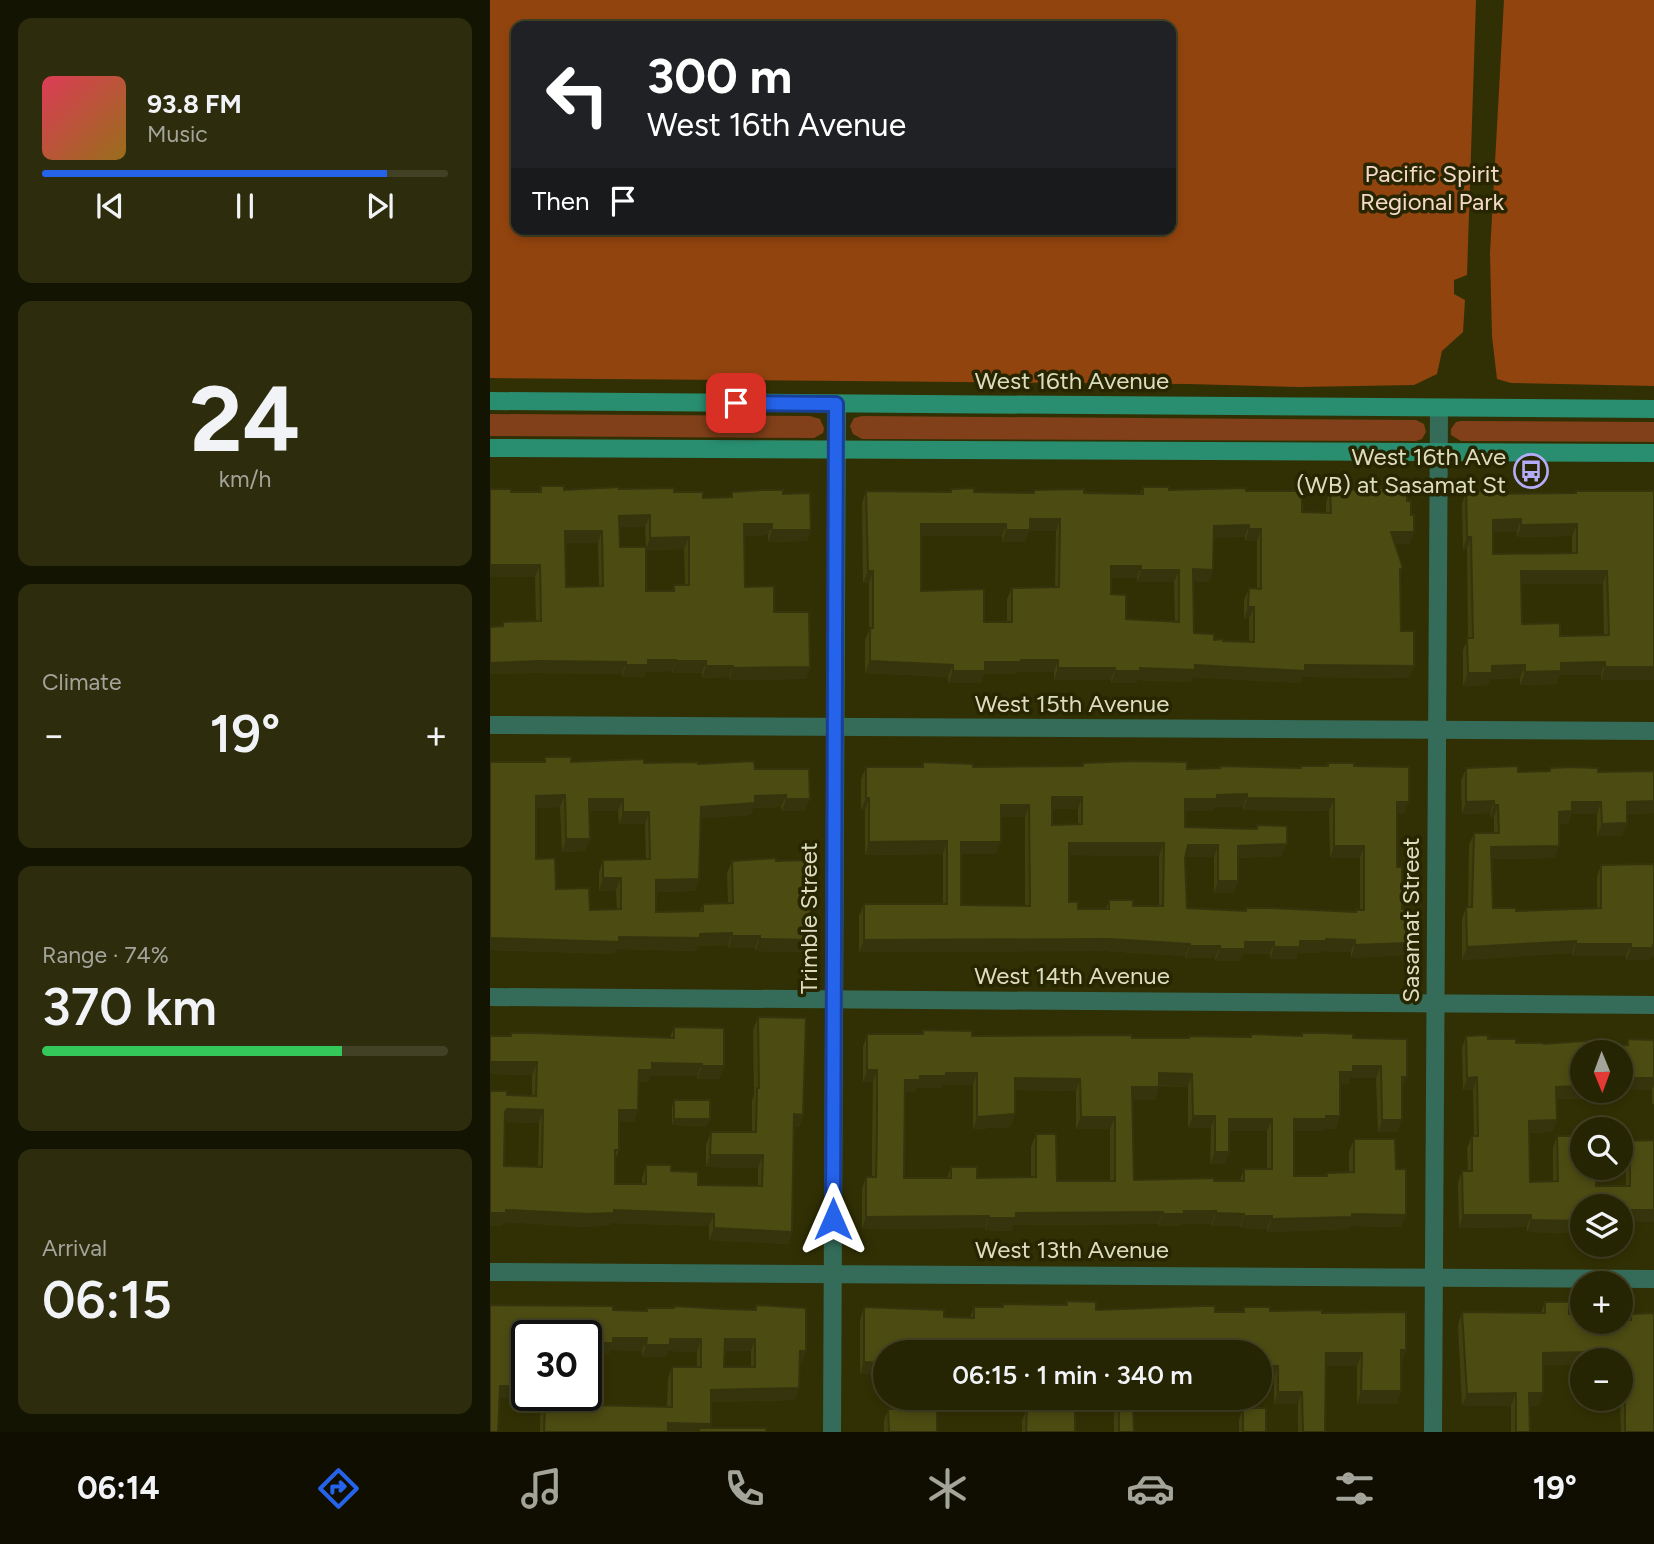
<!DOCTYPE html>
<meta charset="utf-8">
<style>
body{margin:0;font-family:Figtree,sans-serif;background:#2d2c0d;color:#f1f3f6;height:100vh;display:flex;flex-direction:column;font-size:26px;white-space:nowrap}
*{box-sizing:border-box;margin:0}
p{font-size:23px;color:#a3a49a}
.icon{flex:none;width:38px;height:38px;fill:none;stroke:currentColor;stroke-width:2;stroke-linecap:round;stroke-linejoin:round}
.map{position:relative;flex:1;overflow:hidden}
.side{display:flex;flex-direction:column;gap:18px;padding:18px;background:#141402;width:490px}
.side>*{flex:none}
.hud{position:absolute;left:21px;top:21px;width:665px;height:214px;border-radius:14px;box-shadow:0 4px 10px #0003,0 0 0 2px #424125;background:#202124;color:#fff;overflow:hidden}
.needle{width:46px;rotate:179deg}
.tools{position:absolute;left:1080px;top:1040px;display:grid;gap:14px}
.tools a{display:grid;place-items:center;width:63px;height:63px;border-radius:50%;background:#252403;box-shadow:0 4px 10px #0003,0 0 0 2px #424125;font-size:35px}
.speed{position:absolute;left:21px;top:1320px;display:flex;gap:14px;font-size:35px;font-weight:700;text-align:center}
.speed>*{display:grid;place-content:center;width:91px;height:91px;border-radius:50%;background:#252403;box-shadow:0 4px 10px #0003,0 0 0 2px #424125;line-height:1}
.speed .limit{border:4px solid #111;border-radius:10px;background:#fff;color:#111}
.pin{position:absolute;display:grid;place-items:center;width:60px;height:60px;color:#fff;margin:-30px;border-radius:14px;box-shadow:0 4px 10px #0006}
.me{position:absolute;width:77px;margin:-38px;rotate:0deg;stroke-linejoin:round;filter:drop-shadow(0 0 5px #0008)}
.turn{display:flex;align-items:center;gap:24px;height:147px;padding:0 21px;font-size:32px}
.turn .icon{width:91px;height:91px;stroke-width:2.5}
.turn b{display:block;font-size:49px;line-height:60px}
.then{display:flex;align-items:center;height:66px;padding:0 21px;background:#0003;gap:14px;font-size:26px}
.big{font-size:52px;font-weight:600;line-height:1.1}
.side .card{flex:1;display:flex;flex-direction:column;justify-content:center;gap:10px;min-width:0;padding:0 24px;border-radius:14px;background:#2d2c0d}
.side .dial{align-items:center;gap:0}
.dial b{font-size:91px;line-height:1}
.song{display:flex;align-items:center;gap:21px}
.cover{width:84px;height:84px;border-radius:10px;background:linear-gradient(135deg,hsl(350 70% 55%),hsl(40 70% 35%))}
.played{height:7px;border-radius:4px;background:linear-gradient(90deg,#2563eb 85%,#424125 85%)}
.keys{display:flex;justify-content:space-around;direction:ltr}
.heat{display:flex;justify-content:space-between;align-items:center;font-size:38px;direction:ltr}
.charge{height:10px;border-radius:5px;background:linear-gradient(90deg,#34c759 74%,#424125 0)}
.trip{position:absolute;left:383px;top:1340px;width:399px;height:70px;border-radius:35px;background:#252403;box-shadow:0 4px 10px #0003,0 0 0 2px #424125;font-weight:600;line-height:70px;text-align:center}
.tabs{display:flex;height:112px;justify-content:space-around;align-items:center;background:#0f0e01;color:#a3a49a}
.tabs .icon{width:49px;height:49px}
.tabs .active{color:#2563eb}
.tabs b{font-size:32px;color:#f1f3f6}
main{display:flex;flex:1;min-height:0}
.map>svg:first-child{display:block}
</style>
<main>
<section class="side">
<div class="card">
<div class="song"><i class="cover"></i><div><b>93.8 FM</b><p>Music</p></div></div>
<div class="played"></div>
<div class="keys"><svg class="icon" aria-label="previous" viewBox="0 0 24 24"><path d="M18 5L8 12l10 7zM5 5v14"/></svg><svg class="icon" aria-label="pause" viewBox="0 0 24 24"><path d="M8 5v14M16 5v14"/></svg><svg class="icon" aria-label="next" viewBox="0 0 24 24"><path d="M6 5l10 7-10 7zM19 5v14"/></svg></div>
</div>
<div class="card dial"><b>24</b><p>km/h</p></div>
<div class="card"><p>Climate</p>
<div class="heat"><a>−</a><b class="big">19°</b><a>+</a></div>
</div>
<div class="card"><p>Range · 74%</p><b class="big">370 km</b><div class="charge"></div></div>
<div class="card"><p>Arrival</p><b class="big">06:15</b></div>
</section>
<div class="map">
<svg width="1164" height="1432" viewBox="0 0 1164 1432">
<rect width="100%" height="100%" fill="#313004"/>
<g fill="#814019">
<path d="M0,414L320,416L330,419L334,428L333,433L324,438L0,436Z"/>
<path d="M372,416L926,420L934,424L936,432L932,439L926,441L372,439L363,434L360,426L364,418Z"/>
<path d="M971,421L1164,422V442L971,441L961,435V429L966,422Z"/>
</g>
<g fill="#92440e" fill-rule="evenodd">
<path d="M0,0H986L977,275L964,280V294L975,300L973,332L952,351L947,374L924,385L809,387L698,384L0,378ZM26,26H681V229H26Z"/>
<path d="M1014,0H1164V386L1021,383L1007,379L1002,336L1000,253Z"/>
</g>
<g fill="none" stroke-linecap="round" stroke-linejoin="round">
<g stroke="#346c59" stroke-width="18">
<path d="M0,725L1164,731"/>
<path d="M0,997L1164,1005"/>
<path d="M0,1272L1164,1279"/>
<path d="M342,1432L347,404"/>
<path d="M943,1432L949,408"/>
</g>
<g stroke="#298e70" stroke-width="18">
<path d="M0,401L1164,409"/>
<path d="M0,448L1164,453"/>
</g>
</g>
<g fill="#41400f" fill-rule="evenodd">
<path d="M51,486L74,490L129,489L184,492L213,498L240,497L242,492L293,494L321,530L317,541L278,542V535L254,536L255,587L284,612L320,667L316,679L239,680V677L212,678V673H182V671L155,672L154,677H132V674L45,673L0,674V627L11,626L13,622L46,621L45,577H0V489L21,492H49ZM129,527H155L156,550L194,549L195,585H184L182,591H156L130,547ZM76,543H108L109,586L76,587Z"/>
<path d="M653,487L679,490L756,491L812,512L836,513V503L840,491H893L917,501L920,544H905L910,575L911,631L924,666L919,678L813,677L810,683L702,677L701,682L647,680L646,683H621V680H564V672H527L526,674H494L491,683H458V677L375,673V640L379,630V583H373L372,503L376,491L460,492L461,489L484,492L543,493L544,490L650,494ZM539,531H566L565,587L522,588L517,599V622H494L431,591V536H512V542H535ZM724,537H755V541H767V589L759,588L754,600V619H759V642L733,641L704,633L703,581L719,582ZM621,578H647V582H684L685,622L636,619L621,594Z"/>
<path d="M976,491L1002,494L1085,493L1086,491L1164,680H1111V675H1070L1066,684L1030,685V678L1000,679L998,685L973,686V650L978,638L977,549L973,550L972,504ZM1003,532H1027V537L1082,536V553L1003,554ZM1031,584H1113L1114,635L1070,636L1032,624Z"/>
<path d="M55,757L81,762L208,764L265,769L315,811H292L291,807L263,808L261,815L211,818L209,879L205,891L166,892V912L210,911L213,904L238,903L237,873L242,861H286L316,903L321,940L316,952L265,951V948H238V945L208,946L206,951L126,949L124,954L0,950V762H53ZM70,807L72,852L95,851L99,811H128L129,824H155L156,860H113L109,872V891L126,890L127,909L100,910L66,889L46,859V808Z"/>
<path d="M433,762L483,767L591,766L593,763L697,769L729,768L730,766L811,768L837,766L838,763L864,766L914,814H907V867L912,909L915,955L861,958V952L832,951V953H808L806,959H780V954H753L750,961H725V958H695V956L615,951L369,952V916L374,904H453V854L375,855V810H371V779L376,767H431ZM724,807H753V810L839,811L840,858H870V910H866L865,912L756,908L755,911L697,908L695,857H724V893H744L748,858L792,856L767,825L766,829L695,827V811H722ZM562,809H588V824L562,825ZM511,817H535V906L471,905V854H506ZM579,855L669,856V906H643L619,900L616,909H588L579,902Z"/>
<path d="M976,768L1028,772L1058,771L1060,768L1108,772L1164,813L1137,814V823L1132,836H1107V814H1081L1078,824H1069L1065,858L1002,859L1003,908L1026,911L1107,909V877L1111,865L1164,864V957H1160L1159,960H1136V956H1082V953L972,960V919L976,907H978L979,845L984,833H1004V817H1000V813L972,814L971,781Z"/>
<path d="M268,1017L313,1115L309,1127H303L302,1232L298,1244L219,1240V1226L121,1223L120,1225L95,1227L13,1222L12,1226H0L17,1095L42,1096V1075L0,1074V1036H20L21,1033L180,1037L184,1027L234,1066L229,1079H207V1076H160L158,1082H149L148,1110L144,1122H129V1150L125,1160V1184H152V1178L156,1165L181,1171L208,1185L268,1186V1168L216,1167V1145L221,1132H262V1101L264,1095L263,1030ZM15,1122L49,1123L48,1167L14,1166Z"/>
<path d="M433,1030L482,1036L642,1038H699V1036L760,1037L761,1034L811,1036L812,1033L863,1038L912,1089L908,1132H888L886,1078H860L858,1084H850L846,1129H833L832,1131H804V1176H835L837,1173L859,1172V1152L864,1139L906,1169L911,1227L859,1226L858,1229L777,1232V1229L750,1228V1226H721V1224H691L690,1226H668V1224L523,1225L522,1231L495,1230V1228L372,1229V1189L376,1177H382V1143L383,1082H373V1047L377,1034H432ZM453,1085H483V1129L520,1127L525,1114V1090L586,1091V1129H620V1181H567L546,1134L541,1147V1177L487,1178L461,1167L457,1178H414L415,1092H425L426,1088H452ZM669,1086L698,1087V1128H721L720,1164H735L739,1152V1131H777V1169H754L750,1181L644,1180L642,1099L665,1100Z"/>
<path d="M976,1036L1026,1043L1108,1046L1136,1045L1138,1039L1164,1040V1104H1162V1090H1135L1132,1098L1066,1099L1067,1120L1062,1132L1039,1133L1040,1182L1063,1181V1148L1067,1136L1092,1167L1138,1141L1164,1140V1233V1222H1134L1092,1206V1233L1037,1232V1227L969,1228L968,1183L972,1171H978L977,1148L982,1136H984L983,1090H973L972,1048ZM1136,1170V1186H1106V1171Z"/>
<path d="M184,1100L217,1126L182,1125V1107Z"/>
<path d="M577,1301L606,1310L752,1312L754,1307L780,1311L832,1313L916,1350L912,1362L907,1404H867V1366H835V1432H808V1404H784V1378H770V1353H396L370,1374V1320L374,1307L454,1317L480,1318L484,1307H512L513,1304L575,1305Z"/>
<path d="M1055,1302L1092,1321L1138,1320L1141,1314L1164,1432H1131L1130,1402L1091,1403L1090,1364L1053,1365L1049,1405L1039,1406L1040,1432H1021V1406H972L968,1325L972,1312L1051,1313ZM1092,1360H1130V1398H1092Z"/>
<path d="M0,1305L123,1306V1310L156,1311L157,1308H183L184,1306L235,1309L264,1310L266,1305L316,1308V1351L311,1364H310L309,1388L305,1400L221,1402V1424L219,1428H276V1432H50V1416L55,1404L177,1406L178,1379L182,1367H207V1352L178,1351L176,1357H152V1351L120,1350L118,1355H96V1335H37V1395H54L52,1399L9,1398L8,1432H0ZM234,1351H261V1367H234Z"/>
<path d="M616,1398H643L644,1432H624V1403H616Z"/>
<path d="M537,1408L585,1432H532V1421Z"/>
<path d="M753,1408L776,1432H749V1420Z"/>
<path d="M398,1409L447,1432H394V1421Z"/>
</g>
<g fill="#35340d">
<path d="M160,515L155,527H125L129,516Z"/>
<path d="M540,519H570L566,531H539L535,542H512L516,530Z"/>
<path d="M1031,519L1027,532H998L1003,520Z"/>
<path d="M254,524H282L278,535L250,536Z"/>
<path d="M431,524H516L512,536H426Z"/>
<path d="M1087,524L1082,536L1027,537L1031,525Z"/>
<path d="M759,525L755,537L720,538L724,526Z"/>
<path d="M759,529H771L767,541H755Z"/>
<path d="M282,530H321L317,541L278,542Z"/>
<path d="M75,531H112L108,543H71Z"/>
<path d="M901,532H924L920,544H897Z"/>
<path d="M199,537L194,549L156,550L160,538Z"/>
<path d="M977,537H981L977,549L973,550Z"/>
<path d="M0,565H50L45,577H0Z"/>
<path d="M621,566H651L647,578H617Z"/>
<path d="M703,569L723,570L719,582L699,581Z"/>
<path d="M651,570H689L684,582H647Z"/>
<path d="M378,571H383L379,583H373Z"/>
<path d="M1031,571H1117L1113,584H1026Z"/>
<path d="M758,607H764L759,619H754Z"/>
<path d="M158,660H186L182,671L155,672L154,677H132L136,665Z"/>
<path d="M531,660H568L564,672H527L526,674H494L491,683H458L463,671L495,662Z"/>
<path d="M49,661L136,662L132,674L45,673L0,674V663Z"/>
<path d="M186,661H216L212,673H182Z"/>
<path d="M380,661L463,665L458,677L375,673Z"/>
<path d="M1115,662L1111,675H1070L1066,684L1030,685L1035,672L1071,663Z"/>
<path d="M705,665H815L924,666L919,678L813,677L810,683L702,677L701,682L647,680L646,683H621L625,671L650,668Z"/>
<path d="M1035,665L1030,678L1000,679L998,685L973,686L978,673L1002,666Z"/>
<path d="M216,666H243L239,677L212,678Z"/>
<path d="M320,667L316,679L239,680L243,668Z"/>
<path d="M1115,667H1164V680H1111Z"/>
<path d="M568,668H625L621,680H564Z"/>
<path d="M757,794L753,807H724L722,811H691L695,799L727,795Z"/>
<path d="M75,795L70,807L42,808L46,796Z"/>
<path d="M296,795L291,807L263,808L261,815L207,819L211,807L265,796Z"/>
<path d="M562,797H592L588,809H557Z"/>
<path d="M376,798H379L375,810H371Z"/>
<path d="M757,798L844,799L839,811L753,810Z"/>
<path d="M99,799H133L128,811H94Z"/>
<path d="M296,799H320L315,811H292Z"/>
<path d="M1004,801L1000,813L972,814L976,802Z"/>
<path d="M1164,801V813L1132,814L1137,802Z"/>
<path d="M907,802H919L914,814H902Z"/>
<path d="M1082,802H1111L1107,814H1081L1078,824H1064L1069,812Z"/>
<path d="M511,805H539L535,817H507Z"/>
<path d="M1004,805H1008L1004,817H1000Z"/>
<path d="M133,812H159L155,824H129Z"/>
<path d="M1137,823L1132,836H1107L1112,824Z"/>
<path d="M76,839H100L95,851L72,852Z"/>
<path d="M457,841L453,854L375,855L379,842Z"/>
<path d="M471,842H511L506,854H467Z"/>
<path d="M579,843H674L669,856L575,855Z"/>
<path d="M797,844L792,856L744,858L748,846Z"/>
<path d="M698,845H728L724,857H693Z"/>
<path d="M844,846H874L870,858H840Z"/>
<path d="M1069,846L1065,858L997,859L1001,847Z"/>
<path d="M113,878H131L126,890L109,891Z"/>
<path d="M209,879L205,891L161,892L166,880Z"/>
<path d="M728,881H748L744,893H724Z"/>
<path d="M242,933L238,945L208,946L206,951L126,949L124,954L0,950V938L129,937Z"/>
<path d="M242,936H270L265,948H238Z"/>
<path d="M270,939L321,940L316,952L265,951Z"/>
<path d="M619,939L700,944L695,956L615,951L369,952L374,940Z"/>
<path d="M836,939L865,940L861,952L832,951V953H808L806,959H780L784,947L810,941Z"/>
<path d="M1086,941L1082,953L972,960L977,947Z"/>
<path d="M755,942H784L780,954H753L750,961H725L730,949Z"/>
<path d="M919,943L915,955L861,958L865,945Z"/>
<path d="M1086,944H1141L1136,956H1082Z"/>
<path d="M1164,945V957H1160L1159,960H1136L1141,948Z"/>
<path d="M700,946H730L725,958H695Z"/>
<path d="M0,1062H47L42,1075L0,1074Z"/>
<path d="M162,1063L212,1064L207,1076H160L158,1082H144L149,1070Z"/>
<path d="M212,1066H234L229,1079H207Z"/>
<path d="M863,1066H891L886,1078H860L858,1084H846L850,1072Z"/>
<path d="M377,1070H387L383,1082H373Z"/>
<path d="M456,1073H487L483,1085H453L452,1088H426L425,1092H410L415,1080L430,1076Z"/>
<path d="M669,1073L702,1074L698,1087L665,1085Z"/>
<path d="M912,1077H917L912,1089Z"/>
<path d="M987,1077L983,1090H973L977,1078Z"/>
<path d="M525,1078L590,1079L586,1091L520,1090Z"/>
<path d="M1137,1078H1164V1084L1162,1090H1135L1132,1098L1062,1099L1066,1087L1092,1086V1090H1130V1086Z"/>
<path d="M642,1087H669L665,1100L637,1099Z"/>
<path d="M17,1109L53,1110L49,1123L12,1122Z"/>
<path d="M129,1110H148L144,1122H125Z"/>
<path d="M304,1114L313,1115L309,1127H299Z"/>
<path d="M525,1114L520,1127L483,1129L487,1117Z"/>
<path d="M703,1116H725L721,1128H698Z"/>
<path d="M836,1116H850L846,1129H833L832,1131H799L804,1119Z"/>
<path d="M591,1117H625L620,1129H586Z"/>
<path d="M184,1119H220L217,1126L182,1125Z"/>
<path d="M739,1119H782L777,1131H735Z"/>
<path d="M892,1120H912L908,1132H888Z"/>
<path d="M1067,1120L1062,1132L1035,1133L1039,1121Z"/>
<path d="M725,1152H739L735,1164H720Z"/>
<path d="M220,1155H273L268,1168L216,1167Z"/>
<path d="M1130,1158H1140L1136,1170L1101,1171L1102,1167H1130Z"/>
<path d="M16,1210L156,1211L224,1214L219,1226L121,1223L120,1225L95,1227L13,1222L12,1226H0V1213Z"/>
<path d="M1134,1210H1164V1222H1134L1130,1232V1220Z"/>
<path d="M694,1211H726L721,1224H691L690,1226H668L673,1214Z"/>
<path d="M673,1212L668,1224L523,1225L522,1231L495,1230L499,1218L526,1213Z"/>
<path d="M726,1213L754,1214L750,1226H721Z"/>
<path d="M862,1214L916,1215L911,1227L859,1226L858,1229L777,1232L782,1219Z"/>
<path d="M973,1215H1041L1037,1227L969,1228Z"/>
<path d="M499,1216L495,1228L372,1229L376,1217Z"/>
<path d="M754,1216H782L777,1229L750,1228Z"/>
<path d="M1041,1220L1092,1221V1233L1037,1232Z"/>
<path d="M224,1228L302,1232L298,1244L219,1240Z"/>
<path d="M123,1338H157L152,1351L120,1350L118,1355H96V1349L98,1343Z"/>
<path d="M180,1339H211L207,1352L178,1351L176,1357H152L156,1345Z"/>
<path d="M235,1339H265L261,1351H230Z"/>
<path d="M507,1341L577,1342L573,1353H498L499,1349Z"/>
<path d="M667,1347H698L696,1353H642V1351Z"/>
<path d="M577,1348H610L608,1353H575Z"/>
<path d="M911,1350H916L912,1362Z"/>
<path d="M310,1351H316L311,1364L305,1363Z"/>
<path d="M485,1351V1353H426V1352Z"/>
<path d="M1095,1352L1090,1364L1048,1365L1053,1353Z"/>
<path d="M836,1353H872L867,1366H831Z"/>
<path d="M374,1362L396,1363V1376L370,1374Z"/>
<path d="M770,1366H788L784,1378H770Z"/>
<path d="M10,1386H37V1395H54L52,1399L5,1398Z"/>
<path d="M309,1388L305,1400L216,1402L221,1390Z"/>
<path d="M1130,1390H1135L1130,1402L1091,1403L1093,1398H1130Z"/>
<path d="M871,1391H911L907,1404H867Z"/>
<path d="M788,1392H812L808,1404H784Z"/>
<path d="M1026,1393L1021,1406H972L977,1394Z"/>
<path d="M1039,1393H1053L1049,1405L1035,1406Z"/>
<path d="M482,1398H496L494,1401H481Z"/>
<path d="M617,1398H626L624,1403H616Z"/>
<path d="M709,1398H736L734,1402H707Z"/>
<path d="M178,1423L221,1424L218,1432L209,1428L208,1432H175Z"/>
</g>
<g fill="#4c4b12" stroke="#35340d" stroke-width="2" fill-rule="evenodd">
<path d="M51,486H74V490L129,487V489L184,488V492H213V498L242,497V492L271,490H293V494L320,493L321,530H282V524H254L255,587L284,586V612H319L320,667L243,668V666H216V661H186V660H158V665H136V662L49,661L0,663V627L13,626V622L51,621L50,565H0V489H21V492H51ZM160,515V538L199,537V585H184V591H156V547H130L129,516ZM75,531H112L113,586L76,587Z"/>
<path d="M653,487H679V490L756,488V491H812V512L841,513L840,491L893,488V491H917V501H921V515H924V532H901L913,568L910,569L911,631H924V666L815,665V671L705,665V670L650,668V671H625V668H568V660H531V662H495V671H463V665L380,661V628H383V571H378L376,491L461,492V489L484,488V492L544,493V490L594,489V493L653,494ZM540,519H570L569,587L522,588V622H494V589L431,591V524H516V530H540ZM759,525V529H771V589L759,588L758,607H764V642L733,641V639L724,640V634L704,633L703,569L723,570L724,526ZM621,566H651V570H689V622L636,619V595L621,594Z"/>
<path d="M1002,490V494L1086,493V491H1164V667H1115V662L1071,663V671L1035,672V665L1002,666V673H978L977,638H983L981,537H977L976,491ZM1031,519V525L1087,524V553L1003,554V520ZM1031,571H1117L1119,635L1070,636V623L1032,624Z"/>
<path d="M55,757H81V762L154,759V763L208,762V764L264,761L265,769H319L320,799H296V795L265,796V803L211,807L209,879L166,880V912L213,911V904L243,903L242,861L286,858V861L315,860L316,903H320L321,940L270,939V936H242V933L210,934V938L129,937V942L0,938V762H55ZM75,795L76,839H100L99,799H133V812H159L160,859L113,860V878H131V909L100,910L99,888L66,889L65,858L46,859V796Z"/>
<path d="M643,761L697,762V769L730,768V766L811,768V766H838V763H864V766L919,767V802H907V867H912V909H919V943L865,945V940L836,939V941H810V947H784V942H755V949H730V946H700V944L619,939L374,940V904H457V841L379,842V798H376V767H433V762L483,764V767L593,766V763ZM757,794V798L844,799V846H874V910H866V912L781,908H756V911L697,908L695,858L698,845H728V881H748V846L797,844V826L767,825V829L695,827V799H727V795ZM562,797H592V824L562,825ZM511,805H539L540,906L471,905V842H511ZM579,843H674L673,906H643V900H619V909H588V902H579Z"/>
<path d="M1028,766V772L1060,771V768L1081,767L1108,768V772L1164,771V801L1137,802V823L1112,824L1111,802H1082V811L1069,812V846L1001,847L1003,908H1026V911L1111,908V865L1164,864V945H1163V948H1141V944H1086V941L977,947L976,907H982L984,833H1009L1008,805H1004V801L976,802V768Z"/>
<path d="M268,1017L316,1018L313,1115L304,1114L302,1232L224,1228V1214L124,1210V1213L99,1214L16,1210V1213H0V1091H17V1095L46,1096L47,1062H0V1036H21V1033H44L184,1038V1027L234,1028V1066H212V1064L162,1063V1070H149L148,1110H129V1150H125V1184H156V1165H181V1171L208,1172V1185L272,1186L273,1155H220L221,1132H266L267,1088H269ZM17,1109L53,1110L52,1167L14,1166L15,1112Z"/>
<path d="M433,1030L482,1031V1036L642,1035V1038H699V1036L761,1037V1034L812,1036V1033H835L863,1034V1038L917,1039V1077H912V1120H892L891,1066H863V1072H850V1116H836V1119H804V1176H837V1173L864,1172V1139H905L906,1169H916V1215L862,1214V1217L782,1219V1216H754V1214L726,1213V1211H694V1214H673V1212L526,1213V1218H499V1216L376,1217V1177H386L387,1131V1070H377V1034H433ZM456,1073H487V1117L525,1114V1078L590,1079L591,1117H625V1181H567L566,1134H546V1177L487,1178V1167H461V1178H414L415,1080H430V1076H456ZM669,1073L702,1074L703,1116H725V1152H739V1119H782V1169H754V1181H724V1178L644,1180L642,1087H669Z"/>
<path d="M998,1035V1039H1026V1043H1054V1044L1108,1040V1046L1138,1045V1039L1164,1040V1078H1137V1086H1130V1052H1092V1086L1066,1087L1067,1120L1039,1121L1040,1182L1068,1181L1067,1136H1092V1167H1106V1186H1140V1158H1130V1138H1138V1141L1164,1140V1210H1134V1222H1130V1206H1092V1221L1041,1220V1215H973L972,1171H982V1136H988L987,1077L977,1078L976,1036Z"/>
<rect x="184" y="1100" width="36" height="19"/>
<path d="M577,1301L606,1302V1310L711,1306H725V1312H754V1307H780V1311L832,1310V1313L916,1312V1350H911V1391H871L872,1353H836L835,1432H813L812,1392H788V1366H770V1353H698V1347H667V1351L620,1353V1352H610V1348H577V1342L507,1341V1349H499V1353H485V1351L396,1353V1363L374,1362V1307L454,1310V1317L484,1318V1307H513V1304L577,1305Z"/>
<path d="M1055,1302H1079V1314L1092,1313V1321L1141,1320V1314L1164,1313V1432H1135V1390H1130V1360H1095V1352L1053,1353V1393H1039L1040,1432H1026V1393L977,1394L972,1312L1055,1313Z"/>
<path d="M0,1305L123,1306V1310L157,1311V1308H184V1306L235,1309L266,1310V1305L316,1308V1351H310L309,1388L221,1390V1424L178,1423V1432H54L55,1404L182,1407V1367H211V1339H180V1345H156L157,1338H123V1343H98V1349H96V1335H37V1386H10L8,1432H0ZM235,1339H265V1367H234Z"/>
<path d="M629,1398H643L644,1432H629Z"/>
<path d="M447,1407V1432H399L398,1409Z"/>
<path d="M537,1408H585V1432H536Z"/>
<rect x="753" y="1408" width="23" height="24"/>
<rect x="209" y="1428" width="67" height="4"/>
</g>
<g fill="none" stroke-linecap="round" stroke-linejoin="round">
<g stroke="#184099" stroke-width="18">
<path id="route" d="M246,403L346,404L343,1219"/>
</g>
<use href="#route" stroke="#2563eb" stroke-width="12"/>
</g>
<defs>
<g id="bus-ring" transform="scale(1.75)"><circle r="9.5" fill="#272600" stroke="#b4acf9" stroke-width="1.5"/><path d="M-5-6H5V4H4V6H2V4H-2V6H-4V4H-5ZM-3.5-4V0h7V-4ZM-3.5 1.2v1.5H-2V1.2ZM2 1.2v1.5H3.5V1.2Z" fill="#b4acf9"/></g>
</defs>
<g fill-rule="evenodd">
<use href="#bus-ring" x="1041" y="471"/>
</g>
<g text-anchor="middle" stroke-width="7" stroke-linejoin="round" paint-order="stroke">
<g font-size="24" fill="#f4d8ca" stroke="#272600">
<text x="942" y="182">Pacific Spirit<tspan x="942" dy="28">Regional Park</tspan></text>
</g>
<g font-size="24" fill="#dcddc0" stroke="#272600">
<text x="582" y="389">West 16th Avenue</text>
<text x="582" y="712">West 15th Avenue</text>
<text transform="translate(319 918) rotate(-90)" y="8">Trimble Street</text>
<text transform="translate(921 920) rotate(-90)" y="8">Sasamat Street</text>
<text x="582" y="984">West 14th Avenue</text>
<text x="582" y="1258">West 13th Avenue</text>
</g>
<g font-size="24" fill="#dcddc0" stroke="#272600" text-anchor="end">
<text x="1016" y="465">West 16th Ave<tspan x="1016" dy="28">(WB) at Sasamat St</tspan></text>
</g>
</g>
</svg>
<div class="tools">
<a><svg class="needle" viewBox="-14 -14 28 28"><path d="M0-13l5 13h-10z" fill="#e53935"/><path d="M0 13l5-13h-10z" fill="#a3a49a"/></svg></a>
<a><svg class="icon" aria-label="search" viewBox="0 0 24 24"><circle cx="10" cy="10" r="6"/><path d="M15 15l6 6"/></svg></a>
<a><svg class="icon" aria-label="layers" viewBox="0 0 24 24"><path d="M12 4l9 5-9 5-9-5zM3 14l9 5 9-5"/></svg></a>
<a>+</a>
<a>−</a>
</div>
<div class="speed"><div class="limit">30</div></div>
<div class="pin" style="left:246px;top:403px;background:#d93025"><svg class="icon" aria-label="arrive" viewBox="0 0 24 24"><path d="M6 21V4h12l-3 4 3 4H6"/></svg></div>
<svg class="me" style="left:343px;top:1219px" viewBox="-20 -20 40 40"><path d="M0-17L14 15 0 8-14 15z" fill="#2563eb" stroke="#fff" stroke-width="4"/></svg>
<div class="trip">06:15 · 1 min · 340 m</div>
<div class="hud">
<div class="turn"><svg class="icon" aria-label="left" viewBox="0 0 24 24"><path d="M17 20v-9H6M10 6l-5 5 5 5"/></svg><div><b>300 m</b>West 16th Avenue</div></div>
<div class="then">Then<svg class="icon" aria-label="arrive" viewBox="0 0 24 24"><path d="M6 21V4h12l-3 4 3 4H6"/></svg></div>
</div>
</div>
</main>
<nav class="tabs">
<b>06:14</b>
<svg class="icon active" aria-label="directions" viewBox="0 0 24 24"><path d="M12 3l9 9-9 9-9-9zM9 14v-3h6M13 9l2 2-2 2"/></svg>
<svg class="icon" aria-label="music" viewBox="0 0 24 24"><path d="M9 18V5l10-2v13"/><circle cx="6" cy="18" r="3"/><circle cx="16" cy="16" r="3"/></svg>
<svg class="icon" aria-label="phone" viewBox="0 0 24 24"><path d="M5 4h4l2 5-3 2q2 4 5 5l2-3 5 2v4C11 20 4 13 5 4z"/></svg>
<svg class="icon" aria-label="climate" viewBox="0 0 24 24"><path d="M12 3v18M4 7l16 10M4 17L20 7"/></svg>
<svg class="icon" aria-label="car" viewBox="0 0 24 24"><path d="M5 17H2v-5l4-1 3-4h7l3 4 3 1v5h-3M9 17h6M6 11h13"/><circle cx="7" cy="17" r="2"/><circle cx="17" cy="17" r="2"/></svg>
<svg class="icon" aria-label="filters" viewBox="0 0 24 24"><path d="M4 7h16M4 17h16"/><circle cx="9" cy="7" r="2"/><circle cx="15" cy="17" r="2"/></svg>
<b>19°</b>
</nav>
